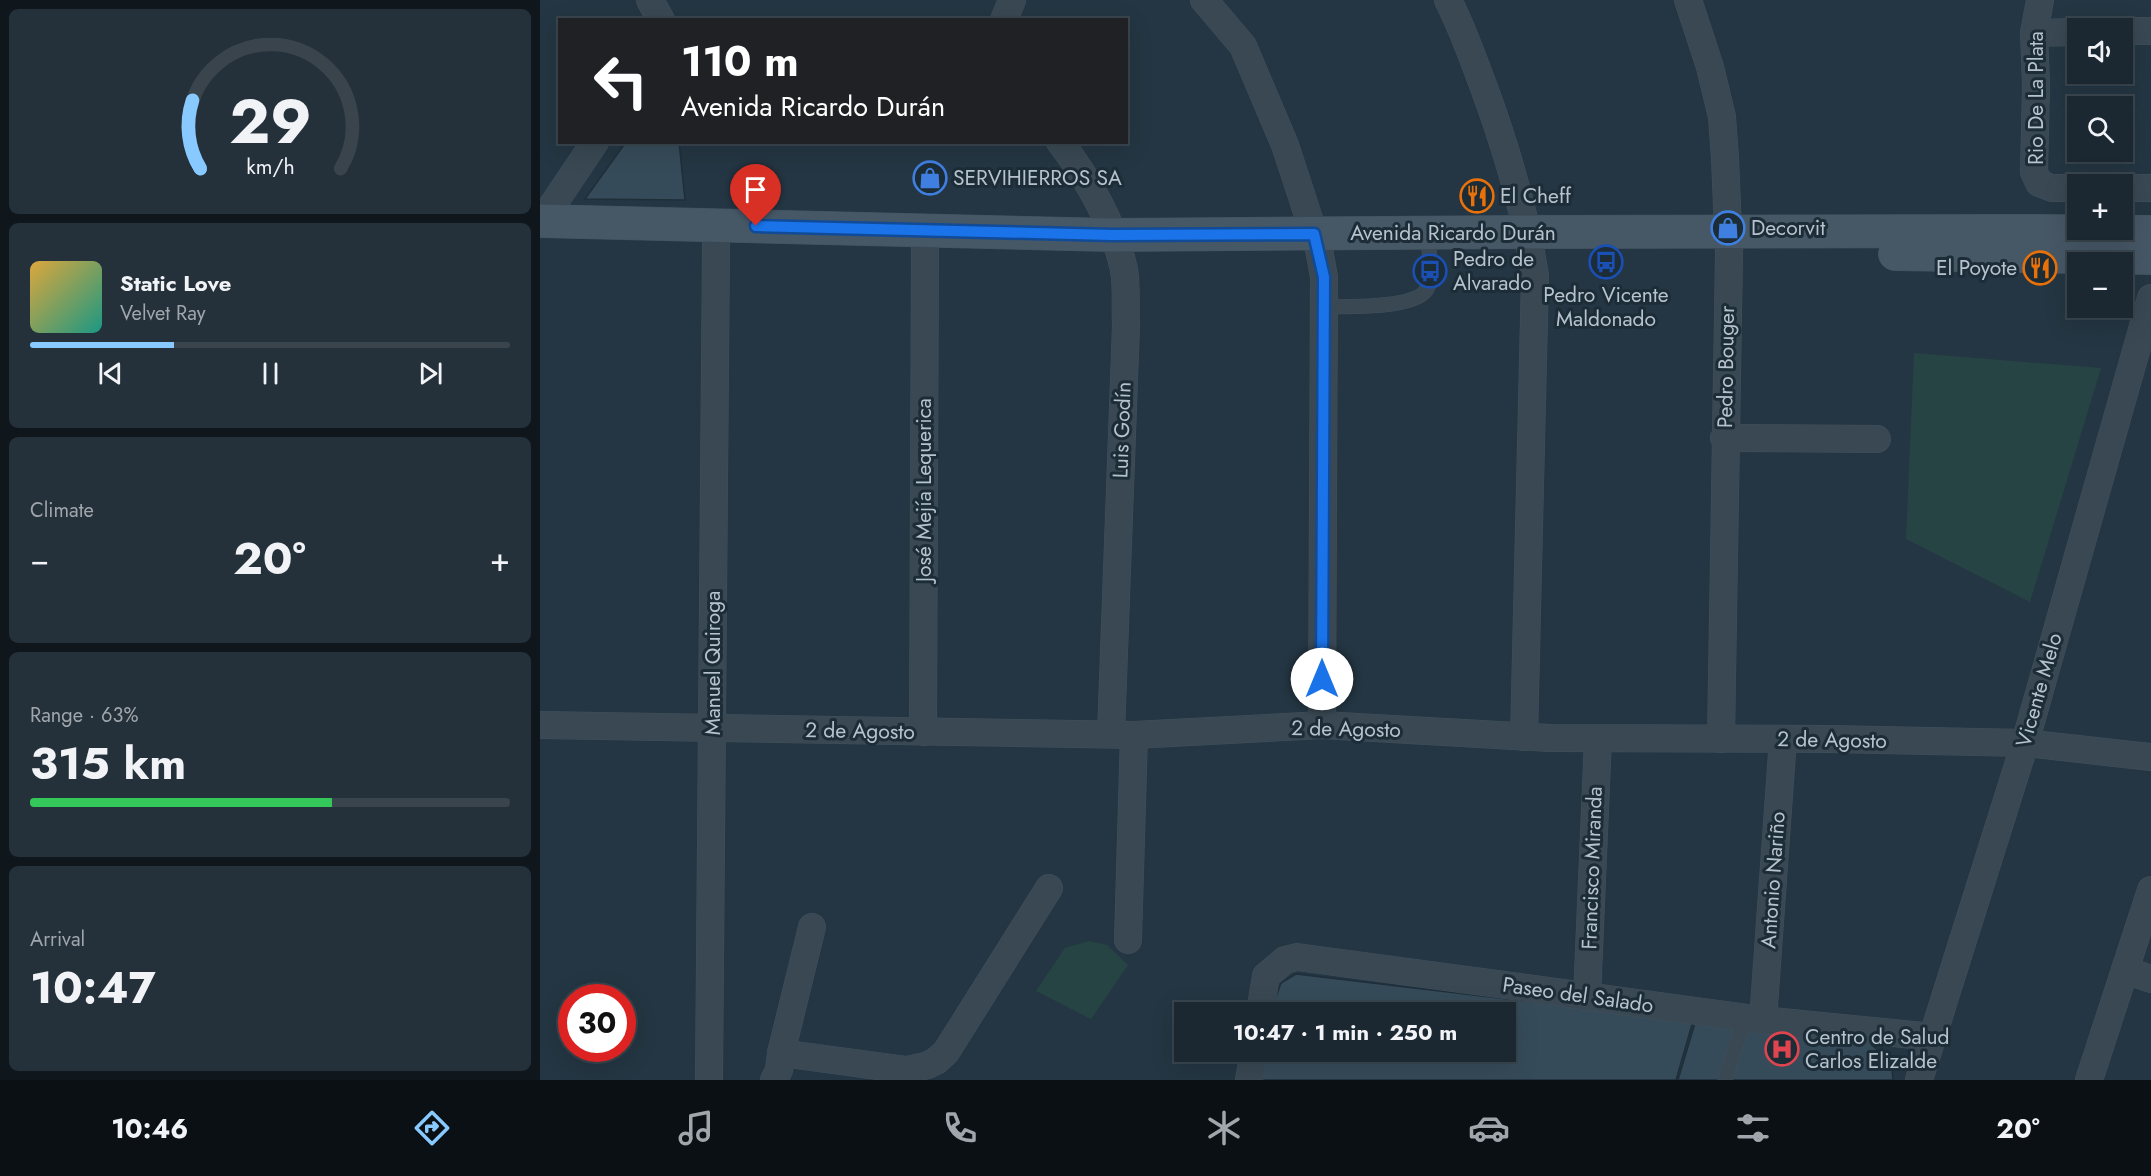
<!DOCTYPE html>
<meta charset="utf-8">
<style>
body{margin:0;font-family:Jost,sans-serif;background:#24303a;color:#f1f3f6;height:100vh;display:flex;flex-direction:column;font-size:22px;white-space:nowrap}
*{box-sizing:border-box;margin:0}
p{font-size:20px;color:#a0a6ac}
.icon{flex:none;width:33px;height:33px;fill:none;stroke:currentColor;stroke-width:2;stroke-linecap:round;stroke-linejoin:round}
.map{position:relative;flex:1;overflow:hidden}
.panel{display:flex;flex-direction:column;gap:9px;padding:9px;background:#0f161c;width:540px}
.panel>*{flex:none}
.top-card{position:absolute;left:18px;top:18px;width:570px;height:126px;border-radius:0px;box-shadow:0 6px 24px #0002,0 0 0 2px #39444d;background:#202124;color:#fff;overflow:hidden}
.fabs{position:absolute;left:1527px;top:18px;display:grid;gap:12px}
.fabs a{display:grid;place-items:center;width:66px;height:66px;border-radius:0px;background:#1b2832;box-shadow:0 6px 24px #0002,0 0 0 2px #39444d;font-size:30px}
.speed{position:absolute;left:18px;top:984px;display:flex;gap:12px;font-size:30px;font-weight:700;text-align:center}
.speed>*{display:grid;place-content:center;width:78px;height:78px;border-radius:50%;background:#1b2832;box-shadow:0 6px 24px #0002,0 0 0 2px #39444d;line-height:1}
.speed .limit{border:9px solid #d22;background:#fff;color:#111}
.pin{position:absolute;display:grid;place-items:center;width:51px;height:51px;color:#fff;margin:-62px -26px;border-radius:50% 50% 50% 0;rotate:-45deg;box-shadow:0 0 6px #0007}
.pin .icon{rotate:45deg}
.me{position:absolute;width:66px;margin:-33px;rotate:0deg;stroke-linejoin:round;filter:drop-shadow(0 0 4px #0008)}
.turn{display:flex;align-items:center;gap:21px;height:126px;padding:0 24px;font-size:27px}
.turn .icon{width:78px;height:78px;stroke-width:2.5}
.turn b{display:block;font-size:42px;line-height:51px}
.big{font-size:45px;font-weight:700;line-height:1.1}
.panel .tile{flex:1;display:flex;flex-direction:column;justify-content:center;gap:9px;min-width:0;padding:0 21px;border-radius:9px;background:#24303a}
.panel .dial{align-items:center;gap:0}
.dial svg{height:156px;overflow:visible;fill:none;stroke:#39444d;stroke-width:7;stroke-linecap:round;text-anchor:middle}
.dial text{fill:#f1f3f6;stroke:none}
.song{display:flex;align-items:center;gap:18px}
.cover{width:72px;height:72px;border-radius:9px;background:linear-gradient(135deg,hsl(40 70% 55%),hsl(170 70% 35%))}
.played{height:6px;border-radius:3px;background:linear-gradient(90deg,#88c9ff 30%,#39444d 30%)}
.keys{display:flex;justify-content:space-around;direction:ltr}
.heat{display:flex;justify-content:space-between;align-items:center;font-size:33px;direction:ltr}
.charge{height:9px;border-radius:4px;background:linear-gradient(90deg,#34c759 63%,#39444d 0)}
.trip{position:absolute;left:634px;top:1002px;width:342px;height:60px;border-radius:0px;background:#1b2832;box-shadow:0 6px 24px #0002,0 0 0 2px #39444d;font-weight:700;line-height:60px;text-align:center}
.menu{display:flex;height:96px;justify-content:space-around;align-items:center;background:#0b1014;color:#a0a6ac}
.menu .icon{width:42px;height:42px}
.menu .selected{color:#88c9ff}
.menu b{font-size:27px;color:#f1f3f6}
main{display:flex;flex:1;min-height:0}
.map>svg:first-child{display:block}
</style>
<main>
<section class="panel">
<div class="tile dial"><svg viewBox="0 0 100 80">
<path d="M14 69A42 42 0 1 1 86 69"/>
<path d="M14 69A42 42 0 0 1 10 34" stroke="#88c9ff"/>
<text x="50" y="56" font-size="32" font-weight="700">29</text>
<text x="50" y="72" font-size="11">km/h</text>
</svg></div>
<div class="tile">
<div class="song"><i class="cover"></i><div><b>Static Love</b><p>Velvet Ray</p></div></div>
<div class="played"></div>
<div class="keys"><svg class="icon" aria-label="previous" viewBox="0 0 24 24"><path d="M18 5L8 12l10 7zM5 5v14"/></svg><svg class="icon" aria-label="pause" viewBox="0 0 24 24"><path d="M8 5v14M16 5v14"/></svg><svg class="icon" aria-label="next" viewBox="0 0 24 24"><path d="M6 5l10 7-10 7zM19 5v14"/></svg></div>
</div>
<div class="tile"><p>Climate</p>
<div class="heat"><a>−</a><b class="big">20°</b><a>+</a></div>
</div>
<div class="tile"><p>Range · 63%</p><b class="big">315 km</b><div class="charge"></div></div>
<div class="tile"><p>Arrival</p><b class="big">10:47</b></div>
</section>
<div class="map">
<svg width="1611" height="1080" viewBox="0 0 1611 1080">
<rect width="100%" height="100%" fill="#243643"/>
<g fill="#264443">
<path d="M1374,353L1561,368L1490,602L1366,539Z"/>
<path d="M549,941L567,945L588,965L551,1019L496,991L525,948Z"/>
</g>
<g fill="#364b59" stroke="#1f2f3a" stroke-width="1.5">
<path d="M86,142H139L145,200L45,199Z"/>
<path d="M756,974L1153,1021L1136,1080H722L726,1052H966V1012H733L735,1000L741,983Z"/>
<path d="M1155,1023L1322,1037L1340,1052L1352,1070L1353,1080H1138Z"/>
</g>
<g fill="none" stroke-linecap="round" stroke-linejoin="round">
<g stroke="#42515c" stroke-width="15">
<g id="lane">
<path d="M784,307C806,306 879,310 888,287C892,276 890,261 889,249"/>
<path d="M1185,1080L1205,1018"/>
</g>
</g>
<g stroke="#42515c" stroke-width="28">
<g id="street">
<path d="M110,0L121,20"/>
<path d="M664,0L703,46L745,145L779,249L784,277L782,725"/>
<path d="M908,0C922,27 932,56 943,85C966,147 985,210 995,276L984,737"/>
<path d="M1148,0L1170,67L1182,117L1185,158L1189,254L1181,739"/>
<path d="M1500,0L1494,33L1496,86L1494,172L1499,183L1512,188H1538"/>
<path d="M464,20L472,0"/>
<path d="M1582,31H1611"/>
<path d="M1494,33L1538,32"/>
<path d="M520,142C547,177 575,226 584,270C587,287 585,308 586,325L571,734"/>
<path d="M1582,188H1611"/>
<path d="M0,224L55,142"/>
<path d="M1184,438L1337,439"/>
<path d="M0,725L594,735L782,725L1010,738L1291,739L1485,743L1611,757"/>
<path d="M383,732L385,249"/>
<path d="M588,940L594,735"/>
<path d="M1585,970L1611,979"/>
<path d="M1047,997L1058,739"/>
<path d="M720,1012L726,976L745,960L757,957L1223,1020L1393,1037"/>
<path d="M1223,1020L1243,739"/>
<path d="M241,1053L367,1070L388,1065L396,1061L406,1052L509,888"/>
<path d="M169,1080L176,245"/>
<path d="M234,1080L239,1070L241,1053L272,927"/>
<path d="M709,1080L714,1052"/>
<path d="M1379,1080L1485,743L1611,298"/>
<path d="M1549,1080L1611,890"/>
</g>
</g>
<g stroke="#42515c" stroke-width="34">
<g id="secondary">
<path d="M0,221L572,235L987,232L1487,231L1611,232"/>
<path d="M1355,254L1611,258"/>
</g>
</g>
<use href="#lane" stroke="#394853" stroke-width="14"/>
<use href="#street" stroke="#394853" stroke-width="27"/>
<use href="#secondary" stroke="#465766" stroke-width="33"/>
</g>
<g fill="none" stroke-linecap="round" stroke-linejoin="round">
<g stroke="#114b97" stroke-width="15">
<path id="route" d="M216,226L572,235L774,234L784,277L782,679"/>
</g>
<use href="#route" stroke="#1a73e8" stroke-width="10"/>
</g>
<defs>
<g id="shop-ring" transform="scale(1.725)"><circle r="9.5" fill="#1d2d38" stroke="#3f7fe0" stroke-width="1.5"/><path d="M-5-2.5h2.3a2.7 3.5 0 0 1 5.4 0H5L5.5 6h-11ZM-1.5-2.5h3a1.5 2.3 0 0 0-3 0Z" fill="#3f7fe0"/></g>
<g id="restaurant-ring" transform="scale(1.725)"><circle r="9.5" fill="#1d2d38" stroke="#e8710a" stroke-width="1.5"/><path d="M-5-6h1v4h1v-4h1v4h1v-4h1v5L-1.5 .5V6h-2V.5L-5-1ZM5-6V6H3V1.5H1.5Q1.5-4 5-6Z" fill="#e8710a"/></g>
<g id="bus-ring" transform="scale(1.725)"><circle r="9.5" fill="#1d2d38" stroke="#1a4fb4" stroke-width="1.5"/><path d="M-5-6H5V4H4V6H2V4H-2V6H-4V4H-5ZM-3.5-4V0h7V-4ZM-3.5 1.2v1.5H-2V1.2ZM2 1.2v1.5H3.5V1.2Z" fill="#1a4fb4"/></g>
<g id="hospital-ring" transform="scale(1.725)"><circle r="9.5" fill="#1d2d38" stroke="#e0444e" stroke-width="1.5"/><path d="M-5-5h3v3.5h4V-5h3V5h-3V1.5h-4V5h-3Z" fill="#e0444e"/></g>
</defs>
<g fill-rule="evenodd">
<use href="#shop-ring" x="390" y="178"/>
<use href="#restaurant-ring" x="937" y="196"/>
<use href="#shop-ring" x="1188" y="228"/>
<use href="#bus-ring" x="1066" y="262"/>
<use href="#restaurant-ring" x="1500" y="268"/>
<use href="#bus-ring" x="890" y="271"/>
<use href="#hospital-ring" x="1242" y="1049"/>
</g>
<g text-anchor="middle" stroke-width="6" stroke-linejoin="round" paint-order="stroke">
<g font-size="21" fill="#b6c2cd" stroke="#1d2d38">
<text transform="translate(1496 98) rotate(-90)" y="7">Rio De La Plata</text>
<text x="913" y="240">Avenida Ricardo Durán</text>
<text transform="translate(1186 367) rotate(-89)" y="7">Pedro Bouger</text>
<text transform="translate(582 430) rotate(-88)" y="7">Luis Godín</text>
<text transform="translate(384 490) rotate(-90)" y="7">José Mejía Lequerica</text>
<text transform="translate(173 663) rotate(-90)" y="7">Manuel Quiroga</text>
<text transform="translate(1499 690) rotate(-74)" y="7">Vicente Melo</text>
<text transform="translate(806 729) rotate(1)" y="7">2 de Agosto</text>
<text transform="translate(320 731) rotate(1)" y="7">2 de Agosto</text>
<text transform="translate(1292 740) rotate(1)" y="7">2 de Agosto</text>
<text transform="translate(1052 868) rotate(-88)" y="7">Francisco Miranda</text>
<text transform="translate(1233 880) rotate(-86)" y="7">Antonio Nariño</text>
<text transform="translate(1038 995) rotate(8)" y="7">Paseo del Salado</text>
</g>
<g font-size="21" fill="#b6c2cd" stroke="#1d2d38" text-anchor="start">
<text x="413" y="185">SERVIHIERROS SA</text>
<text x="960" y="203">El Cheff</text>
<text x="1211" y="235">Decorvit</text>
<text x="913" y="266">Pedro de<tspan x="913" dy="24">Alvarado</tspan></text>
<text x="1477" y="275" text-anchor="end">El Poyote</text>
<text x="1066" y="302" text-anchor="middle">Pedro Vicente<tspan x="1066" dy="24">Maldonado</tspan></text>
<text x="1265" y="1044">Centro de Salud<tspan x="1265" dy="24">Carlos Elizalde</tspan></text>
</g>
</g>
</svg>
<div class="fabs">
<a><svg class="icon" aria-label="sound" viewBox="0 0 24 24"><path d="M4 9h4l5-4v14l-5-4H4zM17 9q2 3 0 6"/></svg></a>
<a><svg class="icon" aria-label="search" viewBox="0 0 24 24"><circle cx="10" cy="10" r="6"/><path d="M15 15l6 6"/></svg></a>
<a>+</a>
<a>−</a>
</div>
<div class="speed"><div class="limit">30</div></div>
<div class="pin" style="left:216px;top:226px;background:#d93025"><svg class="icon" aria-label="arrive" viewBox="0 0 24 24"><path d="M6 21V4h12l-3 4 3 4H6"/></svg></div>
<svg class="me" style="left:782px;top:679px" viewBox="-20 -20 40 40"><circle r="19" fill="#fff"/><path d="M0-13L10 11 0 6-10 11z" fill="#1a73e8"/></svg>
<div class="trip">10:47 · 1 min · 250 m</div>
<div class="top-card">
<div class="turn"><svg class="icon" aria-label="left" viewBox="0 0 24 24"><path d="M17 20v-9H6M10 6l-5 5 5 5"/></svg><div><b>110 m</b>Avenida Ricardo Durán</div></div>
</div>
</div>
</main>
<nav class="menu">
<b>10:46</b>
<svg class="icon selected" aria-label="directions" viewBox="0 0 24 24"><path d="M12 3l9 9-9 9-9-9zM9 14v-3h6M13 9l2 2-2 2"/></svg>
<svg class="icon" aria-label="music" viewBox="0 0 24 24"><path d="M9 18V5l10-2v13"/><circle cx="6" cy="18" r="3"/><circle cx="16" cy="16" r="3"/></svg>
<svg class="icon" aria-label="phone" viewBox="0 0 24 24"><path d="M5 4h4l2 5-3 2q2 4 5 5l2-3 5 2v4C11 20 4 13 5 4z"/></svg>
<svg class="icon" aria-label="climate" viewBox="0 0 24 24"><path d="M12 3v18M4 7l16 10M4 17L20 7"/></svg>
<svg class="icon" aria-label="car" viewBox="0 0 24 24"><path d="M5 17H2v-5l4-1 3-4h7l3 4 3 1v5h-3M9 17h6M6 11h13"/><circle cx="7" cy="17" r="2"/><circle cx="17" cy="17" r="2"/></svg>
<svg class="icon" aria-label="filters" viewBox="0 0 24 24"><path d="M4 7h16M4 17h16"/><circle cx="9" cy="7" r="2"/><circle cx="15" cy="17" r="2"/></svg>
<b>20°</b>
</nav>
